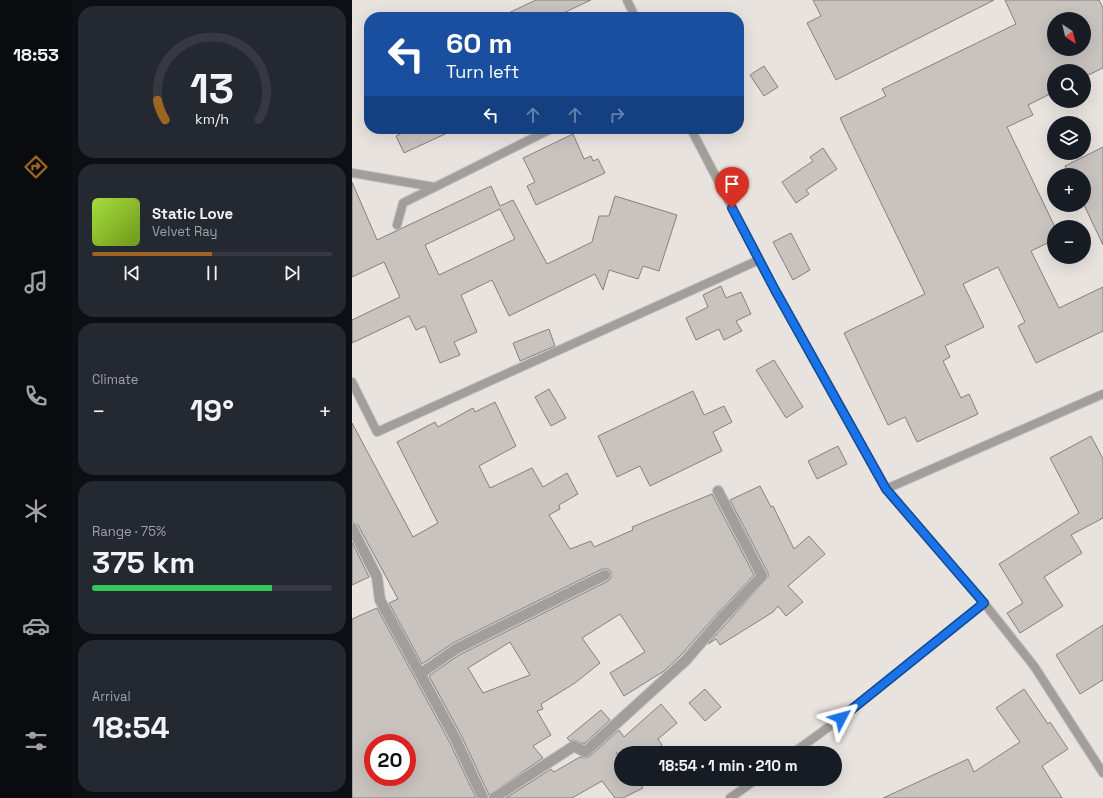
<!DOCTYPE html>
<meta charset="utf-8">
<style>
body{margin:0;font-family:"Space Grotesk",sans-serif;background:#242831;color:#f1f3f6;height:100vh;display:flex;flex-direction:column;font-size:15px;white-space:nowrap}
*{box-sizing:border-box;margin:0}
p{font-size:13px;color:#9ea1a6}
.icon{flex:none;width:22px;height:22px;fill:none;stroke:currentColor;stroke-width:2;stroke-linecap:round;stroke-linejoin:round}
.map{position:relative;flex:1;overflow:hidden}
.details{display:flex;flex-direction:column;gap:6px;padding:6px;background:#0d0f14;width:280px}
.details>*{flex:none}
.hud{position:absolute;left:12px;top:12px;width:380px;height:122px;border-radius:16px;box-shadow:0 4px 16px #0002;background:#1a4fa0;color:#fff;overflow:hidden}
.needle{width:26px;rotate:145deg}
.tools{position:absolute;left:695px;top:12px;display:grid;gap:8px}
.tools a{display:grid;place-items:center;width:44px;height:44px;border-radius:50%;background:#171b24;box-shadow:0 4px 16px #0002;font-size:20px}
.speed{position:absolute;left:12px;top:734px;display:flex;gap:8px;font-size:20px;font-weight:700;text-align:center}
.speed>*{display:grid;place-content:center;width:52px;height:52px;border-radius:50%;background:#171b24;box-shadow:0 4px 16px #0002;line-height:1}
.speed .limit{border:6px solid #d22;background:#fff;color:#111}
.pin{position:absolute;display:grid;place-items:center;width:34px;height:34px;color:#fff;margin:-41px -17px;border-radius:50% 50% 50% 0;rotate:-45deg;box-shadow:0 0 4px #0007}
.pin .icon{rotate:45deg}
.me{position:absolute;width:44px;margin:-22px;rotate:51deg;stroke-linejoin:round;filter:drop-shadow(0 0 3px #0008)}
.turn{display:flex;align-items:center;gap:14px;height:84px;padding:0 16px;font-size:18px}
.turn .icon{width:52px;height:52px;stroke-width:2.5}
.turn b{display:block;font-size:28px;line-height:34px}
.lanes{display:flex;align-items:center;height:38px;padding:0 16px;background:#0003;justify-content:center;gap:20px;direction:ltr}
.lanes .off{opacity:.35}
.big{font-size:30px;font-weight:600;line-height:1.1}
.details .card{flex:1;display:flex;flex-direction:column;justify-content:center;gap:6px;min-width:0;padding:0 14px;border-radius:16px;background:#242831}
.details .dial{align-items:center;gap:0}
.dial svg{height:104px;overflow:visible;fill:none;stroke:#363941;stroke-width:7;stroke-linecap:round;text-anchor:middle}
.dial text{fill:#f1f3f6;stroke:none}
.song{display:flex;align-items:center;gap:12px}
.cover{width:48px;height:48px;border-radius:6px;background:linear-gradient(135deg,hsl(80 70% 55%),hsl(80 70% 35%))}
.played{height:4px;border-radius:2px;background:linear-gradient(90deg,#9d6422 50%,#363941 50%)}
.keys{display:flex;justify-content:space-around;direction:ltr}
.heat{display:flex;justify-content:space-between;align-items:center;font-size:22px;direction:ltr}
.charge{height:6px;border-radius:3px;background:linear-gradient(90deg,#34c759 75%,#363941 0)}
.trip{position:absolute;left:262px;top:746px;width:228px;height:40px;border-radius:20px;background:#171b24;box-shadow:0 4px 16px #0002;font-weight:600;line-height:40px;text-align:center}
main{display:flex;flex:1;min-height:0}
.tab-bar{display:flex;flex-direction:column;width:72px;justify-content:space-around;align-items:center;background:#090b0e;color:#9ea1a6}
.tab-bar .icon{width:28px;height:28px}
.tab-bar .selected{color:#9d6422}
.tab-bar b{font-size:18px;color:#f1f3f6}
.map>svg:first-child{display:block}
</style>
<main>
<nav class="tab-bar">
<b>18:53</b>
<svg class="icon selected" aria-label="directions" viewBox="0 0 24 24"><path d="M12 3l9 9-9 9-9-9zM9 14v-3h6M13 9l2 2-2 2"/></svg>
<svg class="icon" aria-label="music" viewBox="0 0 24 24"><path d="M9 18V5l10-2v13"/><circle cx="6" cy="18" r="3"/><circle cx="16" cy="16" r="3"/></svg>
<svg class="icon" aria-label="phone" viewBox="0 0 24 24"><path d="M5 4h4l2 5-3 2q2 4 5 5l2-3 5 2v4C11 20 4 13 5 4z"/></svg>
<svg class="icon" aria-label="climate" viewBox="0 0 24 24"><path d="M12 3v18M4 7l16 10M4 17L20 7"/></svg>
<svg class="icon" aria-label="car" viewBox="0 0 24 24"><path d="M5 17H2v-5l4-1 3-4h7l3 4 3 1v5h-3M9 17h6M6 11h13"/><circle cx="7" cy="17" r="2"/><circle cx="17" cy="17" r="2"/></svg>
<svg class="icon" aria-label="filters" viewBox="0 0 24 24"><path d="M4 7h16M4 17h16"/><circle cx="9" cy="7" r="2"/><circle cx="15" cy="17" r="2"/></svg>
</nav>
<section class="details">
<div class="card dial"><svg viewBox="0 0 100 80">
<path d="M14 69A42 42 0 1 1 86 69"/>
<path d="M14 69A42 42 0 0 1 8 54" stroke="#9d6422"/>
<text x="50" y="56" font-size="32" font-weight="700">13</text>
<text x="50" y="72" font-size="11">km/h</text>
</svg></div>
<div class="card">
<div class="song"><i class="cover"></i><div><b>Static Love</b><p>Velvet Ray</p></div></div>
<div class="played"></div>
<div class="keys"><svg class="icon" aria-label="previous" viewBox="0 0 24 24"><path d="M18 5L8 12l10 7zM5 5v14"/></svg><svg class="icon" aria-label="pause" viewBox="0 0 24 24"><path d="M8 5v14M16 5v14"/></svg><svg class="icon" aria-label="next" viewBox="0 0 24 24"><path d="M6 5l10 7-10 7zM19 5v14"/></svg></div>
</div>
<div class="card"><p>Climate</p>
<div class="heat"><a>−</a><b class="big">19°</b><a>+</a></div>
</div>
<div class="card"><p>Range · 75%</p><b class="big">375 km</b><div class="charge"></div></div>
<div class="card"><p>Arrival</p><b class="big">18:54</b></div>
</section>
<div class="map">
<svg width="751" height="798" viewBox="0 0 751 798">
<rect width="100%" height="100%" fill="#e9e3df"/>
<g fill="#c9c3bf" stroke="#85807c" fill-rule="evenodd">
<path d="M184,0H239L203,17H148Z"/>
<path d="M461,0H642L484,80L455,23L469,16Z"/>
<path d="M653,0H747L751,8V68L732,77V71H702V92L676,105L681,115L655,127L702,225V240L679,251L707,308L751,287V331L684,363L666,326L673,322L646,267L611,284L632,327L593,346L598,357L591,361L609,398L617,394L626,414L565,442L553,417L536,425L492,333L573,294L488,118L534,96L530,89L664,24ZM702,19H732V49H702Z"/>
<path d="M412,66L426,87L412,96L398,75Z"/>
<path d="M59,129H104L52,153L44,136Z"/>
<path d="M221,134L232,159L239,156L241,161L246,159L253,173L184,205L175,186L183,182L171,158Z"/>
<path d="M751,147V245L732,205V175H717L713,166Z"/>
<path d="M471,148L485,169L454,190L457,194L444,203L430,182L461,161L458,157Z"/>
<path d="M0,182L25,240L139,186L148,206L161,200L195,264L240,242L247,216H257L263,196L325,215L307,271L291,266L286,279L257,270L251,290L243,274L157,316L140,280L109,295L125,332L102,342L108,355L88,363L73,326L64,330L57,316L0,343V320L48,297L32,262L0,277ZM148,209L163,239L87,275L73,245Z"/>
<path d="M439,233L458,270L441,280L421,242Z"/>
<path d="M369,286L374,298L389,292L399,314L384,321L390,331L372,340L367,329L344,340L334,318L356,307L351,295Z"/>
<path d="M197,329L203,346L168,361L161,343Z"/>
<path d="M422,360L451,407L434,418L404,370Z"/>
<path d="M197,389L214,418L199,426L183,397Z"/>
<path d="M341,391L352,415L372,406L380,422L361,432L370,451L298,486L288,466L265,477L246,436Z"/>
<path d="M143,402L164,446L127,466L138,488L180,468L191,487L215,473L226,494L207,505L208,509L197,515L218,549L239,541L242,547L281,530L280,527L360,494L402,575L365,614L329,655L312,671L272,696L258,673L293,652L268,614L230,638L248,663L223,683L189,704L191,709L185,711L199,735L181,746L191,758L137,795L109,735L77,676L107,655L256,581L259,578V572L256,569H250L101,643L70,664L37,603L46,599L6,525L0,522V423L61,537L86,523L45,442L83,422L86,427L121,408L123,412ZM158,642L178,675L131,693L116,668Z"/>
<path d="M739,436L751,459V518L719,535L730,553L692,577L711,606L668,633L655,613L671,603L647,564L727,513L698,458Z"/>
<path d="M486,446L495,464L465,479L456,461Z"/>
<path d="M408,486L419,507L421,506L442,549L457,536L473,554L436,586L451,602L434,616L426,606L421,612L368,645L364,639L356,644L416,577V573L378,500Z"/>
<path d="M0,542L17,577L0,585Z"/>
<path d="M25,608L97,741L124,798H0V619ZM21,743H55V777H21Z"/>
<path d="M751,625V680L728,694L704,655Z"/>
<path d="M353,689L369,707L353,721L337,703Z"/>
<path d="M672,689L696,724L698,722L716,749L690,766L710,798H531L616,759L622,772L668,742L644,708Z"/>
<path d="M309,704L325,723L306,739L310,745L301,753H264L269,759V779H284L291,788L271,798H263L250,781L220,798H154L199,769L202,772L228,757L233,758L237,757L267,730L272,737Z"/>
<path d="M249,710L258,720L232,744L222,740L218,741L215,738Z"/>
</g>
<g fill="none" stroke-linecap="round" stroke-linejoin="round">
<g stroke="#c4bfbb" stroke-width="10">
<g id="service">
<path d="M275,0L283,17"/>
<path d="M339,129L423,290L534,489L632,603L682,666L751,773"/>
<path d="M0,173L82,187"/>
<path d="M45,225L51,203L199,129"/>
<path d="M0,382L25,432L407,260"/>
<path d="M534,489L751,394"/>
<path d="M441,753L489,718L632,603"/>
<path d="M378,798L405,779"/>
</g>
</g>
<g stroke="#c4bfbb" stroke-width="12">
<g id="minor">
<path d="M0,528L25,577L28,600L103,738L131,798"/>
<path d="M68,674L104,649L253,575"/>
<path d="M142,798L222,746L233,752L334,660L370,618L410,576L366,491"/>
</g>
</g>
<use href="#service" stroke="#a19f9c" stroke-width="8"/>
<use href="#minor" stroke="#a19f9c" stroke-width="10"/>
</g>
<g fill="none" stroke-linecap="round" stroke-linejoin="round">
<g stroke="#114b97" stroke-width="10">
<path id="route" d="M380,208L423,290L534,489L632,603L489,718"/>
</g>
<use href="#route" stroke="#1a73e8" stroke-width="7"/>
</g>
</svg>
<div class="tools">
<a><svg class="needle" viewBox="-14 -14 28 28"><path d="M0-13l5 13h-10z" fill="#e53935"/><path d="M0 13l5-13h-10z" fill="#9ea1a6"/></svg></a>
<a><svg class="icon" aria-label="search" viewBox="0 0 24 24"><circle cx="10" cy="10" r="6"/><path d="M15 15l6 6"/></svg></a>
<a><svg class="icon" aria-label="layers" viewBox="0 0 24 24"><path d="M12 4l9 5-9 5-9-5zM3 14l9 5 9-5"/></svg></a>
<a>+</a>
<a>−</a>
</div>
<div class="speed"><div class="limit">20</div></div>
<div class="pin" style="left:380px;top:208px;background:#d93025"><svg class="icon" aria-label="arrive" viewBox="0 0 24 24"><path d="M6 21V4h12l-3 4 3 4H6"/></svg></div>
<svg class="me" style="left:489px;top:718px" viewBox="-20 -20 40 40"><path d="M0-17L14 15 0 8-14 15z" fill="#1a73e8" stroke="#fff" stroke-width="4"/></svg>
<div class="trip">18:54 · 1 min · 210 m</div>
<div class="hud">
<div class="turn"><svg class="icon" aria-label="left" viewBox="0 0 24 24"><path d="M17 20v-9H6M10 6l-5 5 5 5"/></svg><div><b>60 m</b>Turn left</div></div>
<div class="lanes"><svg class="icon" aria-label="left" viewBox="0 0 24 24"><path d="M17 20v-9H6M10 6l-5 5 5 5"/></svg><svg class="icon off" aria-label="ahead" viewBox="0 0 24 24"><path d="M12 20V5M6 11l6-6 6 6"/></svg><svg class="icon off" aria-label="ahead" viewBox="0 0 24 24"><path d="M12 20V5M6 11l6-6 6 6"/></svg><svg class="icon off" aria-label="right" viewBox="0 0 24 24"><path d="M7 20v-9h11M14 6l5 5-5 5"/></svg></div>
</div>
</div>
</main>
